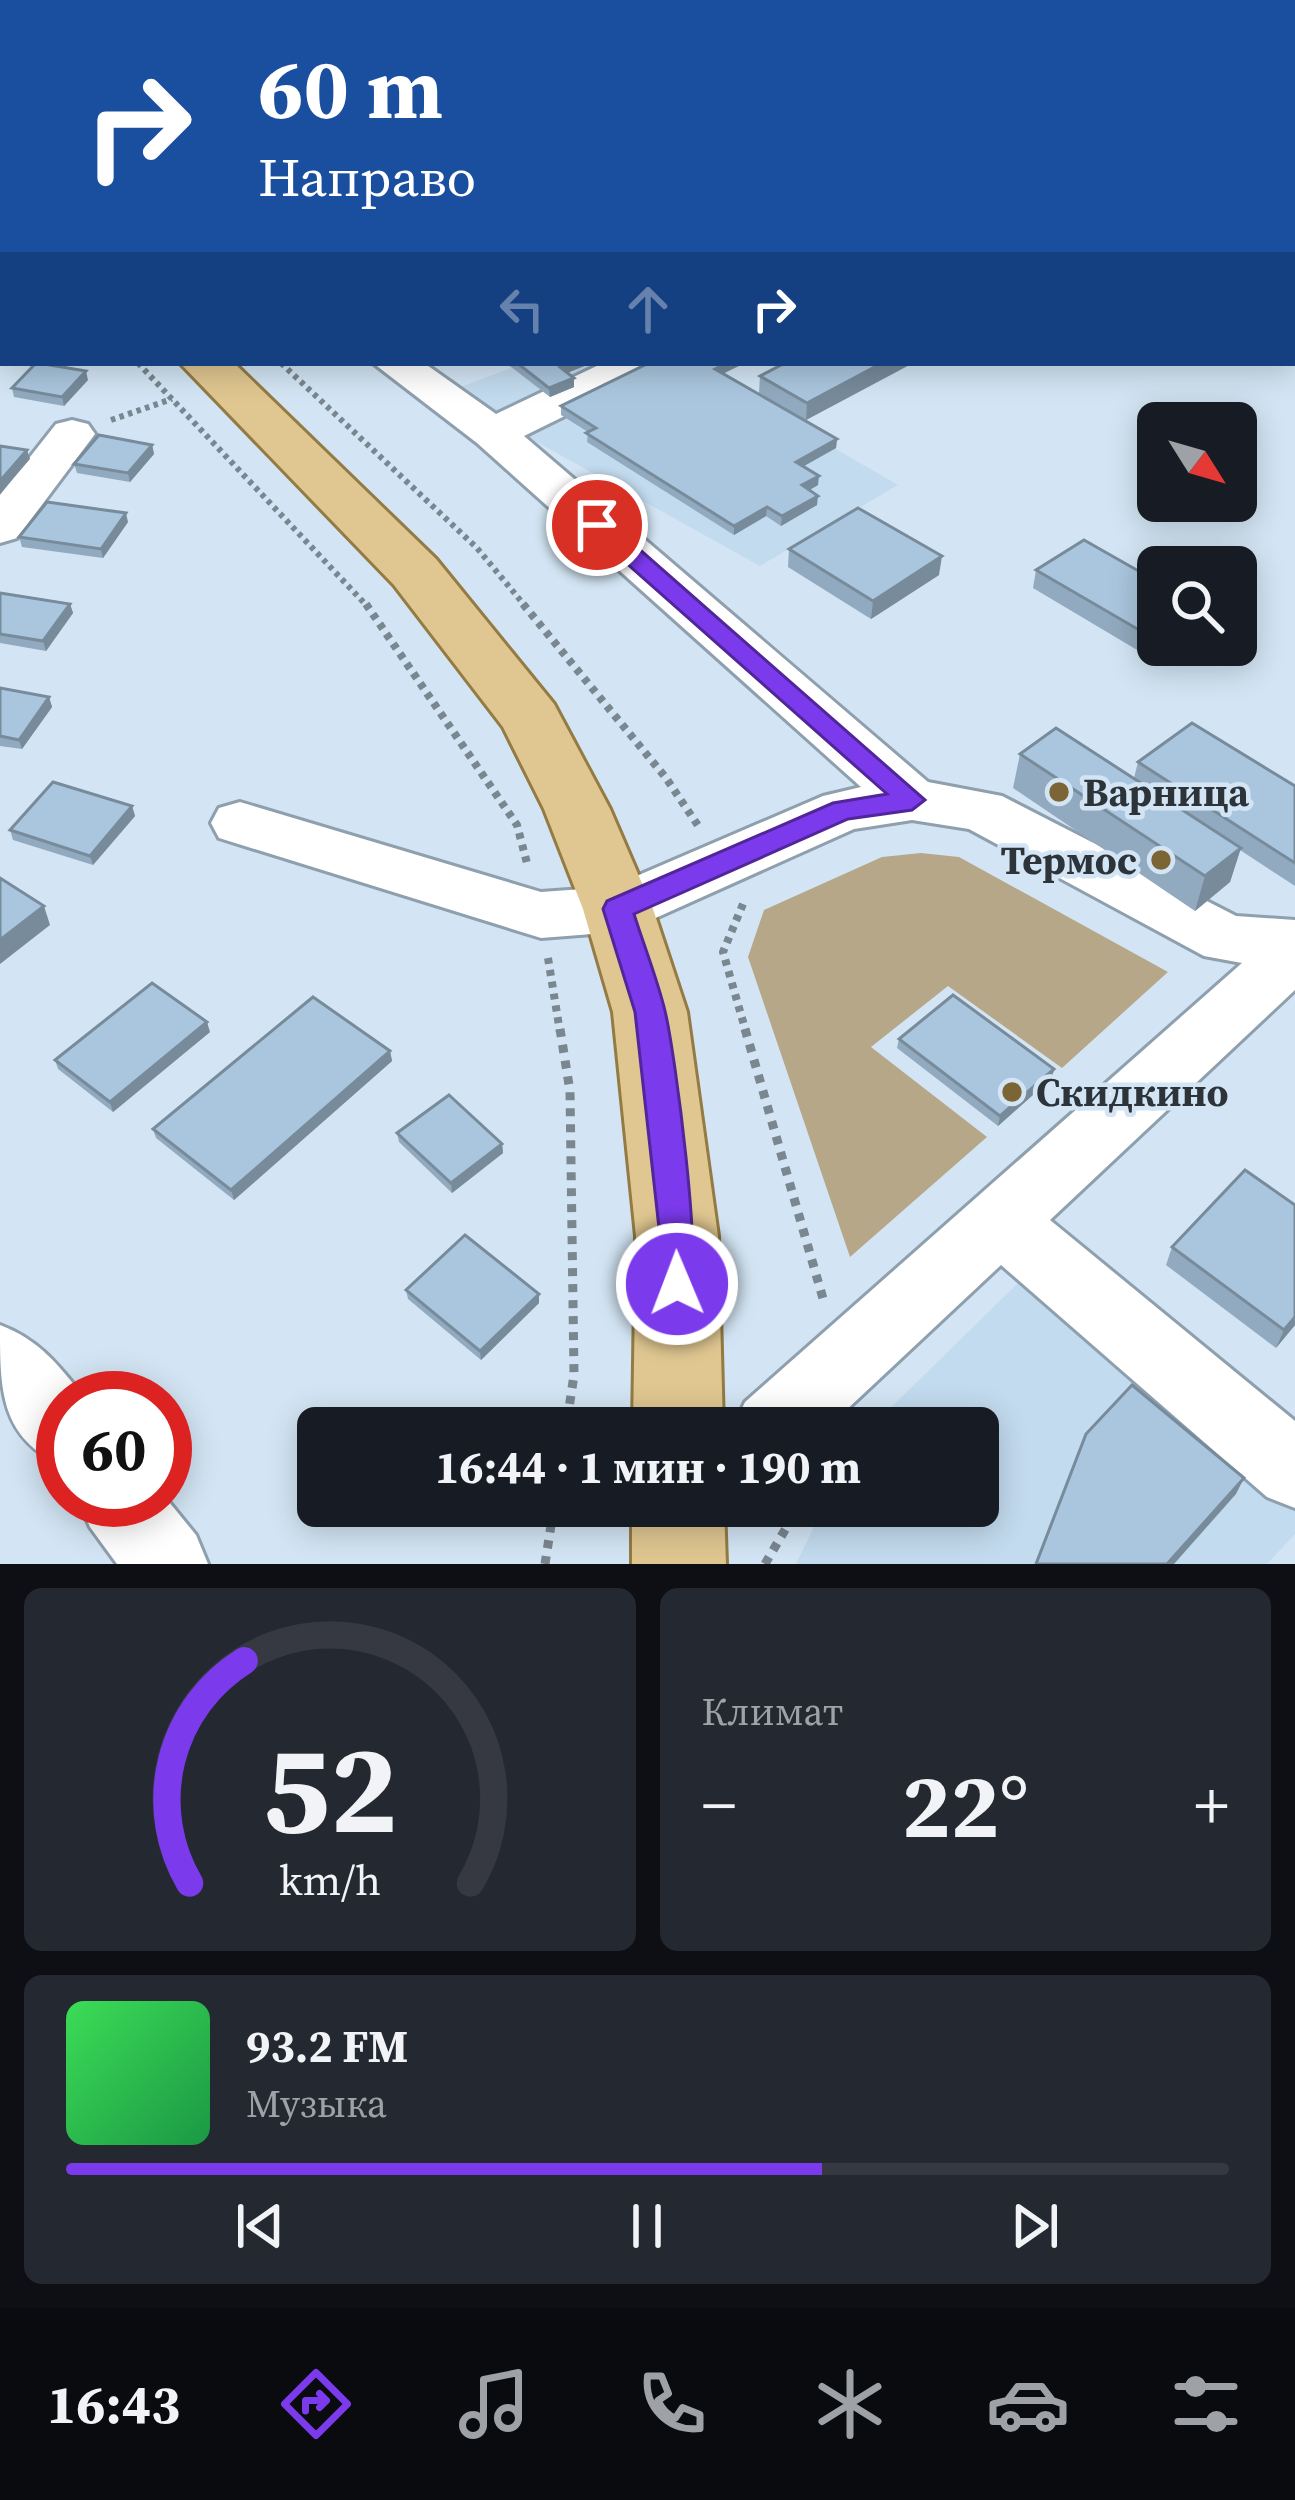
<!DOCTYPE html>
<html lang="ru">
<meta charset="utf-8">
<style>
body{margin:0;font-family:"Source Serif 4",serif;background:#242831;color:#f1f3f6;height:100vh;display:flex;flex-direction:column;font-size:45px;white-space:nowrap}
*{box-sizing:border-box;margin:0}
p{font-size:39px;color:#9ea1a6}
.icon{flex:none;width:66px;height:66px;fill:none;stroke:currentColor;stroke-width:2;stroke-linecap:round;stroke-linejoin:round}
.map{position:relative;height:1564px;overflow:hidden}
.sheet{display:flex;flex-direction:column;gap:24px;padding:24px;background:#0d0f14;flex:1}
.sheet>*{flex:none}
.hud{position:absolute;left:0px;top:0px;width:1296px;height:366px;box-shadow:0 6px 30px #0003;background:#1a4fa0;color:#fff;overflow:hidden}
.needle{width:78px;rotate:127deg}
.tools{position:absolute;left:1137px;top:402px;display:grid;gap:24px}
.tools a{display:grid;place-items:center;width:120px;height:120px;border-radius:18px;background:#171b24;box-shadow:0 6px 30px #0003;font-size:60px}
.speed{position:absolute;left:36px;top:1371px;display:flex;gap:24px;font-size:60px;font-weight:700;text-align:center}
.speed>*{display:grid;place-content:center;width:156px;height:156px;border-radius:50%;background:#171b24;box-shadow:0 6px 30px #0003;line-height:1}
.speed .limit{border:18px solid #d22;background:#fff;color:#111}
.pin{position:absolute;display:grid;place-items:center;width:102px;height:102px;color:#fff;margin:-51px;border:6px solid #fff;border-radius:50%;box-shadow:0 3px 12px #0007}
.me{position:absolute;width:132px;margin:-66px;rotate:359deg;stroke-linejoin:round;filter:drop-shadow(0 0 9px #0008)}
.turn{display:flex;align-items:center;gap:42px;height:252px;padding:0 60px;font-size:54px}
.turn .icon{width:156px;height:156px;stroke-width:2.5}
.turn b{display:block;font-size:84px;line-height:102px}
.lanes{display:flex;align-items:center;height:114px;padding:0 60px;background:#0003;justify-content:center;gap:60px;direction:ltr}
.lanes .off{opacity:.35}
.big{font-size:90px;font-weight:700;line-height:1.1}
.sheet .card{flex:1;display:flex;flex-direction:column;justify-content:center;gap:18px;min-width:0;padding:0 42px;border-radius:18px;background:#242831}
.sheet .dial{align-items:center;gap:0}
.dial svg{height:312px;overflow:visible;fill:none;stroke:#363941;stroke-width:7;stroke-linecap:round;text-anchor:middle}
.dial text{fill:#f1f3f6;stroke:none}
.song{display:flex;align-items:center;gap:36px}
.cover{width:144px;height:144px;border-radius:18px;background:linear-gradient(135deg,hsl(130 70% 55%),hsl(140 70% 35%))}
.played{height:12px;border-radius:6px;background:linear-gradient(90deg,#7c3aed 65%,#363941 65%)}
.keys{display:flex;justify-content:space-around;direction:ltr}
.heat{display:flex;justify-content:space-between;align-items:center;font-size:66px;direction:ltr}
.sheet .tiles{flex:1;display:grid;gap:24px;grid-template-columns:1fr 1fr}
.card:last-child{grid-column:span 2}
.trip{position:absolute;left:297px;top:1407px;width:702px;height:120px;border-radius:18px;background:#171b24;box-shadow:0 6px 30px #0003;font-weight:700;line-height:120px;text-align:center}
.tabs{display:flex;height:192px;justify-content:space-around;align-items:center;background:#090b0e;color:#9ea1a6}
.tabs .icon{width:84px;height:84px}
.tabs .on{color:#7c3aed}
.tabs b{font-size:54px;color:#f1f3f6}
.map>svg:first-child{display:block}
</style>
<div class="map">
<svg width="1295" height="1564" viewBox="0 0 1295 1564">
<rect width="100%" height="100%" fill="#d3e5f4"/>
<g fill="#c3dbef">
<path d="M506,363H745L715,379L898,485L760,566L447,392L511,368Z"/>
<path d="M1023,1278L1295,1509V1534L1267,1564H796L824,1506H978V1428H870Z"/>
</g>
<path fill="#b6a789" d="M921,853L959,857L1168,972L1062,1068L948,986L871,1047L987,1137L850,1257L748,957L764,910L882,857Z"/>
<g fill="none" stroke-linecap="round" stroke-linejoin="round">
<g stroke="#8e9fad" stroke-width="6">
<g id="minor">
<path d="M153,0H187L185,3Z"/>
<rect x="1293" y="236" width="2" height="25"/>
<path d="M373,363H424L496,414L603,363H660L654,372L524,436L928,782L1002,796L1236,916L1295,920V990L1050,1220L1295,1421V1508L1267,1497L1001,1265L827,1428H733L745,1402L1242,963L1204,956L969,829L912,820L854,829L640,925L618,932L541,938L219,838L211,823L219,808L240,802L541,892L611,887L823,796L861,787L477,443Z"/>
<path d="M72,420L88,424L95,434L17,538L0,543V495L56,424Z"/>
<path d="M0,1325C40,1340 59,1366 85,1398H63V1466C0,1438 0,1390 0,1325Z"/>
<path d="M165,1497L196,1535L208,1564H117L90,1527L78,1500Z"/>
</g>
</g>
<g stroke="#937b43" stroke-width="6">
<g id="major">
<path d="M0,146L3,147V174L0,173Z"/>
<path d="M180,363H234L436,559L554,704L610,809L653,909L687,1012L718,1236L723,1428H633L636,1236L613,1012L583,909L544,809L503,727L394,585Z"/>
<path d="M632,1506H724L726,1564H632Z"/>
</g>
</g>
<path stroke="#7a8690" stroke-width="4.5" stroke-dasharray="4.5 4.5" stroke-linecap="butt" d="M38,3L44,0"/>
<g stroke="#7a8690" stroke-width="6" stroke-dasharray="4.5 4.5" stroke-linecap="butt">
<path d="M138,363L368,607"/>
<path d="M281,363L477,548L526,607"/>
<path d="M111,420L172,399"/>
</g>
<g stroke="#7a8690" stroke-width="8" stroke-dasharray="6 6" stroke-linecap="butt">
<path d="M366,604L517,825L528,867"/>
<path d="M523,604L666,778L699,827"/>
<path d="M743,904L723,952L746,1032"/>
<path d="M548,958L560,1032"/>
</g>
<g stroke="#7a8690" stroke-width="9" stroke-dasharray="8 8" stroke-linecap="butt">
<path d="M560,1029L570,1091L574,1375L566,1428"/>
<path d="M745,1029L824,1302"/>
<path d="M545,1564L554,1506"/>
<path d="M765,1564L799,1506"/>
</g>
<use href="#minor" fill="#fff" fill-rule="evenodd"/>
<use href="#major" fill="#e0c791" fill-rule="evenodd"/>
</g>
<g fill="#92aabf">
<path d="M805,0H905L912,3H811Z"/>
<path d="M1073,0H1187L1196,3H1081Z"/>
<path d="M506,363H589V364L567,373L574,387L550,397Z"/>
<path d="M785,363H913L806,420L759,393L760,376Z"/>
<path d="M723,374L837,439L836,448L804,466L818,485L809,490L817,505L781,526L766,516L734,535L587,442L588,432L561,415V406Z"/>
<path d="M88,380L64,406L14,397L12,388Z"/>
<path d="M152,445L154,454L130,482L77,473L74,464Z"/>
<path d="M128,522L103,558L22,547L19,537Z"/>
<path d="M789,549L939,575L871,619L788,567Z"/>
<path d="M1036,570L1158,582V645H1193L1164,666L1033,588Z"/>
<path d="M0,593L70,604L73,613L46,651L0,643Z"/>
<path d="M0,688L49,697L52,707L22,749L0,746Z"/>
<path d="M1020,754L1134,778L1138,762L1295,786V886L1240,850L1230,882L1195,911L1013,788Z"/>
<path d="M132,806L135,816L93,865L13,840L10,830Z"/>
<path d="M210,1032L113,1112L58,1069L55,1060Z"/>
<path d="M899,1039L1054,1069L1052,1078L998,1126L897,1048Z"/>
<path d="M390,1051L392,1061L234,1200L156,1138L153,1129Z"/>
<path d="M397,1133L502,1144L503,1153L452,1193L399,1142Z"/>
<path d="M1295,1205V1325L1276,1348L1166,1265L1172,1247Z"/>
<path d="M406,1290L539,1303L481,1360L408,1299Z"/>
</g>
<g fill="#778b9b">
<path d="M569,363H589V364L560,376V367Z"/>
<path d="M727,363H745L714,378L715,369Z"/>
<path d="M882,363H913L806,420L807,403Z"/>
<path d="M86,371L88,380L64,406L62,397Z"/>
<path d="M574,378V387L550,397L549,388Z"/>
<path d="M837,439L836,448L795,471L796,462Z"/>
<path d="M152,445L154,454L130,482L128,473Z"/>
<path d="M27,450L30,459L0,494V481Z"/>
<path d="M819,476L818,485L801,495L802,485Z"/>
<path d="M818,496L817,505L781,526L782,516Z"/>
<path d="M767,507L766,516L734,535V526Z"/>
<path d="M126,513L128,522L103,558L101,549Z"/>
<path d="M942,556L939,575L871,619L873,601Z"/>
<path d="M70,604L73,613L46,651L43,641Z"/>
<path d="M1172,645H1193L1164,666L1168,648Z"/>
<path d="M49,697L52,707L22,749L19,740Z"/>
<path d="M132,806L135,816L93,865L90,856Z"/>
<path d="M1241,848L1230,882L1195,911L1205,876Z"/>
<path d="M44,906L50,925L0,964V940Z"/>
<path d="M207,1022L210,1032L113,1112L110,1102Z"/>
<path d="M390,1051L392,1061L234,1200L231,1190Z"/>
<path d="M1054,1069L1052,1078L998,1126L1000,1116Z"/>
<path d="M502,1144L503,1153L452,1193L451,1183Z"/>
<path d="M539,1294V1303L481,1360L480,1351Z"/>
<path d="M1295,1317V1325L1276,1348L1284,1330Z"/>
<path d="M1244,1478L1236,1494L1174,1564H1167Z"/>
</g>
<g fill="#aac6de" stroke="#778b9b" stroke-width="3">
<path d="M840,0H905L912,3H847Z"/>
<path d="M1115,0H1187L1196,3H1123Z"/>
<path d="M1293,157H1295V188L1293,187Z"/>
<path d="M1295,269V300L1293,299V270Z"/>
<path d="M36,363H38L86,371L62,397L12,388Z"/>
<path d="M517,363H569L560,367L574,378L549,388Z"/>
<path d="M649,363H727L715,369L837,439L796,462L819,476L802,485L818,496L782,516L767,507L734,526L586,433L596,428L561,406Z"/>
<path d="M785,363H882L807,403L760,376Z"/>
<path d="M99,435L152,445L128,473L74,464Z"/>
<path d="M0,446L27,450L0,481Z"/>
<path d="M47,502L126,513L101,549L19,537Z"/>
<path d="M858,508L942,556L873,601L789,549Z"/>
<path d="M1084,540L1158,582V641L1036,570Z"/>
<path d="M0,593L70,604L43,641L0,634Z"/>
<path d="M0,688L49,697L19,740L0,736Z"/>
<path d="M1192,723L1295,786V863L1138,762Z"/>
<path d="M1056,728L1241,848L1205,876L1020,754Z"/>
<path d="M53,782L132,806L90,856L10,830Z"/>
<path d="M0,878L44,906L0,940Z"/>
<path d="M152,983L207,1022L110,1102L55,1060Z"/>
<path d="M953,995L1054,1069L1000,1116L899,1039Z"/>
<path d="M313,997L390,1051L231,1190L153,1129Z"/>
<path d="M449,1095L502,1144L451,1183L397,1133Z"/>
<path d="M1245,1170L1295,1205V1317L1284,1330L1172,1247Z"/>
<path d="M465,1235L539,1294L480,1351L406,1290Z"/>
<path d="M1132,1385L1244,1478L1167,1564H1036L1086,1434Z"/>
</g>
<path fill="#7c3aed" stroke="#51269a" stroke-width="3" d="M597,518L606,520L925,800L912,810L848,819L634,914C644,946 657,978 665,1011C675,1052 703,1265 689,1295L677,1300L664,1295L659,1284L660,1237L635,1012L603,909L607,901L833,803L887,794L589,530L586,525Z"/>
<g fill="#7c6535" stroke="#d3e5f4" stroke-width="4.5">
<circle cx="1059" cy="792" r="12"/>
<circle cx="1161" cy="860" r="12"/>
<circle cx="1012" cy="1092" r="12"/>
</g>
<g text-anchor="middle" stroke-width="9" stroke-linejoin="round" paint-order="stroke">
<g font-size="39" font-weight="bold" fill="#2c3339" stroke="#d3e5f4" text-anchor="start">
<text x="1083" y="806">Варница</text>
<text x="1137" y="874" text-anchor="end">Термос</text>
<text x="1036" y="1106">Скидкино</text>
</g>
</g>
</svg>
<div class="tools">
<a><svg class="needle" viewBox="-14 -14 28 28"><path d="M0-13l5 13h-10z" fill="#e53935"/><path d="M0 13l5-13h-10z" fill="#9ea1a6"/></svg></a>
<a><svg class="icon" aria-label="search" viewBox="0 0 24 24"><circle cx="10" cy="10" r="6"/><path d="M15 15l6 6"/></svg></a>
</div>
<div class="speed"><div class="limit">60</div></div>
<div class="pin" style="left:597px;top:525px;background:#d93025"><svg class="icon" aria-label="arrive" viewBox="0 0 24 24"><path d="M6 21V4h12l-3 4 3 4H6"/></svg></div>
<svg class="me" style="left:677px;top:1284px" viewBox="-20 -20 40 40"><circle r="17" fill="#7c3aed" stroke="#fff" stroke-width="3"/><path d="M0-11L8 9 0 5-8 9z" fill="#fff"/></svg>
<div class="trip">16:44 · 1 мин · 190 m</div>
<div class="hud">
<div class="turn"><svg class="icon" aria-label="right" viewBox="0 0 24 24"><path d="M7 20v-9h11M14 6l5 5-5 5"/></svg><div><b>60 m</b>Направо</div></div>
<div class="lanes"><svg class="icon off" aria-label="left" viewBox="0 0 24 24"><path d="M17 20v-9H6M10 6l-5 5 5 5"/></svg><svg class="icon off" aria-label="ahead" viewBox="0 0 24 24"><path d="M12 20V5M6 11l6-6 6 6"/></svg><svg class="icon" aria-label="right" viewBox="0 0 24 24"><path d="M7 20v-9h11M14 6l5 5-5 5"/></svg></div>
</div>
</div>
<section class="sheet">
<div class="tiles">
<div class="card dial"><svg viewBox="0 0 100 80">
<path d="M14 69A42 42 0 1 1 86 69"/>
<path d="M14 69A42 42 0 0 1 28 12" stroke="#7c3aed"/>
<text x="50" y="56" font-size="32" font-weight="700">52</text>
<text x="50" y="72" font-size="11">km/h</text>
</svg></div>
<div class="card"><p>Климат</p>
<div class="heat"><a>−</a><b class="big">22°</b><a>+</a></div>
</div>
<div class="card">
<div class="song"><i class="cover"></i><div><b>93.2 FM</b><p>Музыка</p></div></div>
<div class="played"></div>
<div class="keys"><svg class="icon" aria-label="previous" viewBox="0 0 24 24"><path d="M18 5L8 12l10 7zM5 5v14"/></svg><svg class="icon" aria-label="pause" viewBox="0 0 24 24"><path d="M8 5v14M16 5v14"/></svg><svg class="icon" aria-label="next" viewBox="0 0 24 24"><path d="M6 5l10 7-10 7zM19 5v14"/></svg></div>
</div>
</div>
</section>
<nav class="tabs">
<b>16:43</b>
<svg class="icon on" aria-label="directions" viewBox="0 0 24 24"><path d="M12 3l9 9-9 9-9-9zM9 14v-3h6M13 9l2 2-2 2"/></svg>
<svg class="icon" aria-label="music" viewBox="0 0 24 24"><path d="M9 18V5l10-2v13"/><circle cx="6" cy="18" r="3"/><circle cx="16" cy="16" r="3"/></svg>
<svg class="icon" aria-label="phone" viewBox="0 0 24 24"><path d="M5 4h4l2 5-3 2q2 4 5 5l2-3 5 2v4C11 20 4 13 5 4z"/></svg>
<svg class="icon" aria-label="climate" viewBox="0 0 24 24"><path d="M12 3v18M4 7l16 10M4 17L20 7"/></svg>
<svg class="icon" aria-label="car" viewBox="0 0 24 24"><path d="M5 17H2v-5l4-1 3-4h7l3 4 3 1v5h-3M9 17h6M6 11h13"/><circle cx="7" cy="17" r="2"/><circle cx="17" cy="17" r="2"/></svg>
<svg class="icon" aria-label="filters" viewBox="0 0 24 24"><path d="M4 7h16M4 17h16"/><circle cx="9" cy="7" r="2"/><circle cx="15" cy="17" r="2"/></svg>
</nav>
